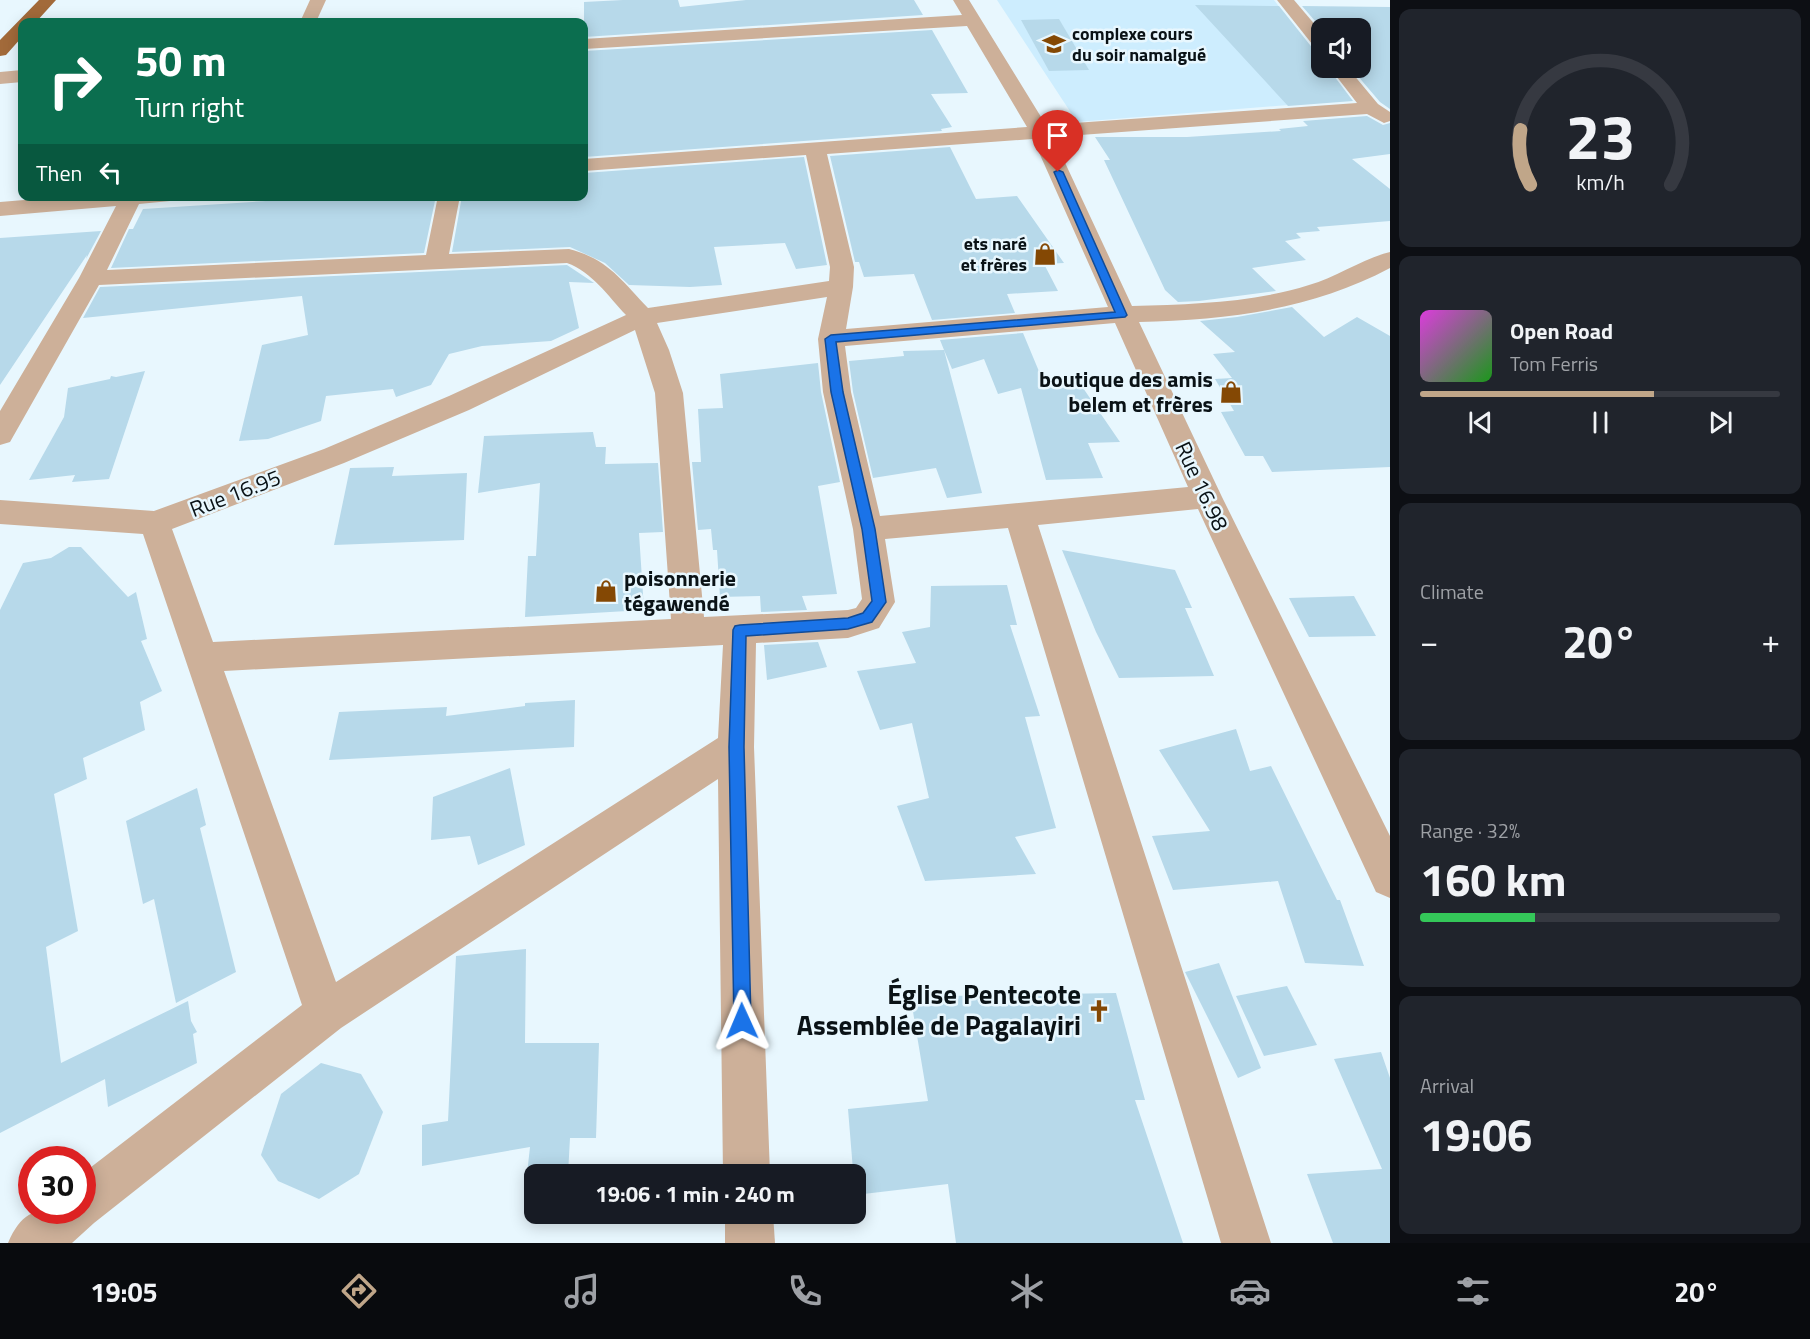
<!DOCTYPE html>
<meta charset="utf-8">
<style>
body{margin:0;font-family:"Titillium Web",sans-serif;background:#20242c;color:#f1f3f6;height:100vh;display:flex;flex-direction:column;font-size:22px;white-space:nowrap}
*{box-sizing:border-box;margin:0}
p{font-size:20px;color:#9ea1a6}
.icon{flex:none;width:33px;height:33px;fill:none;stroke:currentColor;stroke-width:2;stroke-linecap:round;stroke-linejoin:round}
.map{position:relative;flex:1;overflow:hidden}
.sheet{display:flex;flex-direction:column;gap:9px;padding:9px;background:#0d0f14;width:420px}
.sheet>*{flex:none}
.top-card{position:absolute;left:18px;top:18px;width:570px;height:183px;border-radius:12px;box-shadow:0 3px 15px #0003;background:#0b6e4f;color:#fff;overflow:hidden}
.fabs{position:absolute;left:1311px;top:18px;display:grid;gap:12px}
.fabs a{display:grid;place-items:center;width:60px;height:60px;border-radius:12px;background:#171b24;box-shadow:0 3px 15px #0003;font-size:30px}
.speed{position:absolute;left:18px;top:1146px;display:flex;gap:12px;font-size:30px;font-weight:700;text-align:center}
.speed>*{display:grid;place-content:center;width:78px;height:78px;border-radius:50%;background:#171b24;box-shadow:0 3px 15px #0003;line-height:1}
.speed .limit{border:9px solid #d22;background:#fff;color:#111}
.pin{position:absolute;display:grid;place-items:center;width:51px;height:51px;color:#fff;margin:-62px -26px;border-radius:50% 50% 50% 0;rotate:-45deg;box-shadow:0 0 6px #0007}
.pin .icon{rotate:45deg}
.me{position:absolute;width:66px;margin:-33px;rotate:359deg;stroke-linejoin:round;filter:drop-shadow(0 0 4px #0008)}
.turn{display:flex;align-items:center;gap:21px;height:126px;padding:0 18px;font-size:27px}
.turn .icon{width:78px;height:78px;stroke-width:2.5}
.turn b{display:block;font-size:42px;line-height:51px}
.then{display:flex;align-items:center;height:57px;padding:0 18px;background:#0003;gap:12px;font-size:22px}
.big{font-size:45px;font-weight:700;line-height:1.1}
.sheet .card{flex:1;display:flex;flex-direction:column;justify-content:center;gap:9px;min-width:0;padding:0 21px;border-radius:12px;background:#20242c}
.sheet .dial{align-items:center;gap:0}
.dial svg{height:156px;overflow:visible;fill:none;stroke:#363941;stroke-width:7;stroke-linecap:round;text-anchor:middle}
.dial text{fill:#f1f3f6;stroke:none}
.song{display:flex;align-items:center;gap:18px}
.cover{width:72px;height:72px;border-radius:9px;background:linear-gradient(135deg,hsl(300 70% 55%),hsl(120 70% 35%))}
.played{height:6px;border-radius:3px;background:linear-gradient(90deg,#c0a689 65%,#363941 65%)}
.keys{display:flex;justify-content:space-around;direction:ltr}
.heat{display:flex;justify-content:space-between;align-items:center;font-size:33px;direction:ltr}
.charge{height:9px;border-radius:4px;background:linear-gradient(90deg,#34c759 32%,#363941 0)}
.trip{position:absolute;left:524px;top:1164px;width:342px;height:60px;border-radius:12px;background:#171b24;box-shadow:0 3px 15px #0003;font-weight:700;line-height:60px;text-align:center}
.tabs{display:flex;height:96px;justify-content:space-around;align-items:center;background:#090b0e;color:#9ea1a6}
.tabs .icon{width:42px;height:42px}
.tabs .selected{color:#c0a689}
.tabs b{font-size:27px;color:#f1f3f6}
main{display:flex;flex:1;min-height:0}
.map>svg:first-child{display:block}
</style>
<main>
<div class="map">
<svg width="1390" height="1243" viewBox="0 0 1390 1243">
<rect width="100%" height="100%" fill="#e8f7fe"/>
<path fill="#cdedfe" d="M997,0H1274L1321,62L1322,68H1326L1351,100L1077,122Z"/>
<g fill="#b7d9ea">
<path d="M623,0H678L680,7L746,0H914L923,15L584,37V2Z"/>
<path d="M1195,5L1279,6L1314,50L1322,52V68H1328L1353,101L1288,106Z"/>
<path d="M1302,6L1390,7V109L1380,102L1351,68H1360V28L1322,29Z"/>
<path d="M1059,19L1089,70L1049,71L1021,20Z"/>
<path d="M932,30L968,93L931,94L952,127L941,129L942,131L584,157V51Z"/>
<path d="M1367,116L1383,125L1390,123V154L1352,159L1390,189V221L1317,227L1320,231L1296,233L1301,238L1285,241L1306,260L1252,268L1276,291L1199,301L1178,302L1165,290L1104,160H1110L1095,137H1187L1281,131L1279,129L1308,126L1303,121Z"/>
<path d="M950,147L976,199L1017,196L1064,263L1044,264L1058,291L1007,294L1015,313L932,320L914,274L864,277L859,262H855L830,156Z"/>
<path d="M804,157L827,265L796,269L785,243L714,247L722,285L690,287L629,285L605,263L570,247L452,252L462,196H584V173Z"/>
<path d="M345,196H436L424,253L111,268L129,229H133L143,209Z"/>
<path d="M101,231L86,259L87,255L0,385V238Z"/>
<path d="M567,265L594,283L569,282L579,328L551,341L482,346L449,354L431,385L396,397L393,389L326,396L321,421L268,439L239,441L262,345L308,335L302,296L83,318L100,287Z"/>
<path d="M1292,307L1324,337L1357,317L1390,336V467L1272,472L1263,456H1245L1221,412L1234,411L1215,379L1232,378L1213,354L1235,352L1200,321L1237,317Z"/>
<path d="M1023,333L1043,381H1053L1058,388L1081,385L1120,442L1088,443L1103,478L1046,480L1021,388L998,394L984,359L952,369L944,350L982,493L947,498L936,468L873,478L853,392L849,361L904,356L903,351L944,350L940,340Z"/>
<path d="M818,363L821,392L840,482L818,486L837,594L802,596L807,610L761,612L760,596L720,597L717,550H713L711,529L698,530L692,462H701L698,409L723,408L720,374Z"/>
<path d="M145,371L109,479L72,482L75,475L29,480L64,417L68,388L110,379L111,376L116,377Z"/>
<path d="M593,432L596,447H606L605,464L658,463L663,532L639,533L644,610L525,617L528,556H536L540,483L478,493L484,436Z"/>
<path d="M394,467L392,476L467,473L464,540L334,545L350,468Z"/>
<path d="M69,547H81L128,597L136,592L147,639L141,641L162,691L140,702L145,730L83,758L87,779L54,794L78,931L46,947L61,1063L188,1001L191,1021L197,1032L193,1034L197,1063L108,1107L105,1079L0,1133V610L23,563L51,558Z"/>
<path d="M1062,550L1175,570L1192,608H1185L1214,676L1119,678L1096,632Z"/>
<path d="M1007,585L1017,625H1010L1040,716L1025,717L1056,828L1015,837L1036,874L925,881L897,806L929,798L912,723L880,730L857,671L916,663L902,632L930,627L931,586Z"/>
<path d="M1354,596L1376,636L1309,637L1289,598Z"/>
<path d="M818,642L827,667L767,680L764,645Z"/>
<path d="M575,700L574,747L329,760L339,712L447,707L446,716L525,706V703Z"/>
<path d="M1236,729L1250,771L1271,766L1337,900H1340L1364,966L1305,963L1278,881L1173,890L1152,836L1210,831L1159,750Z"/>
<path d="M510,768L525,845L478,865L470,836L431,840L433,797Z"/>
<path d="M197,788L206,825L200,828L236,972L176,1003L154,899L143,904L126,821Z"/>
<path d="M526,949L525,1043H599L596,1138H570L568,1174H527L530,1147L422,1166V1125L448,1121L456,956Z"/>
<path d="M1219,963L1261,1068L1238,1078L1185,972Z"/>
<path d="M1287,986L1317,1045L1264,1056L1236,996Z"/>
<path d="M949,992V996L1116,993L1145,1100H1135L1183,1243H956L948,1184L855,1195L848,1109L928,1101L910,994Z"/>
<path d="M1381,1052L1390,1078V1243H1333L1307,1174L1382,1169L1334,1059Z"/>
<path d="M321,1063L361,1074L383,1112L359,1174L319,1199L278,1181L261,1155L281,1094Z"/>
</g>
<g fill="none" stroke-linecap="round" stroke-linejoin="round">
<g fill="#cdb099" fill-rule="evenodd">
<path d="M310,0H326L316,22H300Z"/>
<path d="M953,0H969L1046,125L1357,103L1330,68H1348L1378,104L1390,112V121L1384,123L1367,114L1053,137L1132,306C1192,304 1252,303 1309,285C1337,277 1364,258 1390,252V268C1311,310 1227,320 1139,322L1222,497L1390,836V898L1376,892L1198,509L1038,525L1271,1243H1221L1008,528L885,539L895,602L879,628L848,638L756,643L754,747L770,1174H723L718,779L341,1028L94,1223L72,1243H8C25,1203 45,1210 82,1210V1174L302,1005L143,534L0,524V500L154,511L324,449L449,396L626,315C608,296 592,272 567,263L99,285L10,442L0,445V411L79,278L116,206L0,216V202L73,196H173L170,201L139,204L107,270L426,255L438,196H460L449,254L569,249C608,259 621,280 648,308L829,281L830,267L806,155L584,171V159L1027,127L967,26L584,49V39L962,15ZM1033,139L1108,307L846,329L853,287L854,267L827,154ZM827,297L818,339L823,392L853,529L862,599L856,608L848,610L704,617L683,393L669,350L657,323ZM1115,323L1188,487L880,516L851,392L845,346ZM635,330L655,393L671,619L213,642L172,529L344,463L469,410ZM723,645L718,738L336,982L224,671Z"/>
<path d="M1277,0H1294L1322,33V50L1316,49Z"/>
<path d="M22,70V82L0,84V72Z"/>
<path d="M725,1214H773L775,1243H725Z"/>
</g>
<path fill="#a26a3a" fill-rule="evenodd" d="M39,0H56L36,22H22V37L6,55L0,56V40Z"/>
</g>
<path fill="#1a73e8" stroke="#114b97" stroke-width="1.5" d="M1058,170L1063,172L1127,315L1125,317L836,342L843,392L875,529L886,602L872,622L848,629L746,636L744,747L751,1021L749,1027L742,1030L736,1027L734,1021L729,747L733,630L735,626L740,625L848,618L863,613L872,601L862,529L831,392L825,339L831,335L1115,312L1054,172Z"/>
<defs>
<g id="school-bare" transform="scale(1.8)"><path d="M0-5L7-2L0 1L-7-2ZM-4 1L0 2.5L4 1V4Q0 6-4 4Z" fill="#844804" stroke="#e8f7fe" stroke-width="2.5" paint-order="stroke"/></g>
<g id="shop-bare" transform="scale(1.8)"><path d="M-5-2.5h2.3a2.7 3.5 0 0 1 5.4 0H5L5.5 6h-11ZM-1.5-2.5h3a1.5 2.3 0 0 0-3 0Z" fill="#844804" stroke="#e8f7fe" stroke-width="2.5" paint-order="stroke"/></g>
<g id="church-bare" transform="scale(1.8)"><path d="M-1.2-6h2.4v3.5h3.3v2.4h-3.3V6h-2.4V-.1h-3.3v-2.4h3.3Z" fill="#844804" stroke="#e8f7fe" stroke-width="2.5" paint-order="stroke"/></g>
</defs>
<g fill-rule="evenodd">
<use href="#school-bare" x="1054" y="44"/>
<use href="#shop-bare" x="1045" y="254"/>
<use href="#shop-bare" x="1231" y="392"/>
<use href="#shop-bare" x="606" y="591"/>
<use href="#church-bare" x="1099" y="1011"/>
</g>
<g text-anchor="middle" stroke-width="5" stroke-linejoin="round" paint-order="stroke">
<g font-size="18" font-weight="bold" fill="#0a1216" stroke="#e8f7fe" text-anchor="start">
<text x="1072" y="40">complexe cours<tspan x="1072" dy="21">du soir namalgué</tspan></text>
<text x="1027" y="250" text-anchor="end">ets naré<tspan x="1027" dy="21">et frères</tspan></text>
</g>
<g font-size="22" font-weight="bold" fill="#0a1216" stroke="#e8f7fe" text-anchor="end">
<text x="1213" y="387">boutique des amis<tspan x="1213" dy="25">belem et frères</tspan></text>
<text x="624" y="586" text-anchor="start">poisonnerie<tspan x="624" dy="25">tégawendé</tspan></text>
</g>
<g font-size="22" fill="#0a1216" stroke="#e8f7fe">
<text transform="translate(1202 486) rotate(65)" y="8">Rue 16.98</text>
<text transform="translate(235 493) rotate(-21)" y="8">Rue 16.95</text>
</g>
<g font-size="27" font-weight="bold" fill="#0a1216" stroke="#e8f7fe" text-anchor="end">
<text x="1081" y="1004">Église Pentecote<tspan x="1081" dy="31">Assemblée de Pagalayiri</tspan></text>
</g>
</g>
</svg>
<div class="fabs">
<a><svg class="icon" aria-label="sound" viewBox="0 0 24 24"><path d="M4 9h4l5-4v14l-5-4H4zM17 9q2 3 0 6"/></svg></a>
</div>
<div class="speed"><div class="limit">30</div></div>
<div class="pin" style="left:1058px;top:172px;background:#d93025"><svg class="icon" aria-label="arrive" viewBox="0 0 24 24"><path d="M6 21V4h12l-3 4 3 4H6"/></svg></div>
<svg class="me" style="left:742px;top:1021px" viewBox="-20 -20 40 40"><path d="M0-17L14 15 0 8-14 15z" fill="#1a73e8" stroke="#fff" stroke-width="4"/></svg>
<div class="trip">19:06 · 1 min · 240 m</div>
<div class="top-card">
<div class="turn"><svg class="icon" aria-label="right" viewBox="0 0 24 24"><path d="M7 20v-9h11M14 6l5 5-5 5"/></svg><div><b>50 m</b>Turn right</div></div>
<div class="then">Then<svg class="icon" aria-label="left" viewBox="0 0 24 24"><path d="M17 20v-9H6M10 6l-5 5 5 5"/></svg></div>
</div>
</div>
<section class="sheet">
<div class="card dial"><svg viewBox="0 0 100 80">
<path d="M14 69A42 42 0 1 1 86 69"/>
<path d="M14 69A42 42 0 0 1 9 41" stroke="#c0a689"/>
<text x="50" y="56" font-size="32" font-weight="700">23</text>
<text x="50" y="72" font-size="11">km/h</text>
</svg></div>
<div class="card">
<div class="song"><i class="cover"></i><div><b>Open Road</b><p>Tom Ferris</p></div></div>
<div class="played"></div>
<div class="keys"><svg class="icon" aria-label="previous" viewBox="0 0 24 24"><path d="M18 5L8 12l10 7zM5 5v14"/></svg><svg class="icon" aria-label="pause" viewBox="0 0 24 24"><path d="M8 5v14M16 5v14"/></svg><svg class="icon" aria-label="next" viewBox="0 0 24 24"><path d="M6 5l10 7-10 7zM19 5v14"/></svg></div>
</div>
<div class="card"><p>Climate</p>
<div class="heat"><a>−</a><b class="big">20°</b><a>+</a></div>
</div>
<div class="card"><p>Range · 32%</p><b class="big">160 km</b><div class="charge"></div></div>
<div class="card"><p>Arrival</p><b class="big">19:06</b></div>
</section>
</main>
<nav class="tabs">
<b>19:05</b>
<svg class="icon selected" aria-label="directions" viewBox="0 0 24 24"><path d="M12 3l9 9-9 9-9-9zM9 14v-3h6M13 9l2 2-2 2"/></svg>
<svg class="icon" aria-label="music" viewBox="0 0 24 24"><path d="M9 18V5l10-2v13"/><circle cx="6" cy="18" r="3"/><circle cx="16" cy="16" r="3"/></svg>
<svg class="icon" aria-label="phone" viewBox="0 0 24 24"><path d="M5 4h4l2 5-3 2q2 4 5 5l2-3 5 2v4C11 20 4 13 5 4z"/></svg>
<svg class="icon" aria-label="climate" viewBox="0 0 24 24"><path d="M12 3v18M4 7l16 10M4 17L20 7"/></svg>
<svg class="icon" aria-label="car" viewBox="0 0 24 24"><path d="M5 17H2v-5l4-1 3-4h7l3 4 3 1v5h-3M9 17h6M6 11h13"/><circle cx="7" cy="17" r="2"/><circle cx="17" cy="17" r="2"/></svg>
<svg class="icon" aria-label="filters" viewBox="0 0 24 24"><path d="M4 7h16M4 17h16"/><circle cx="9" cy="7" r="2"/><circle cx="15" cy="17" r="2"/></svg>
<b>20°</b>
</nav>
